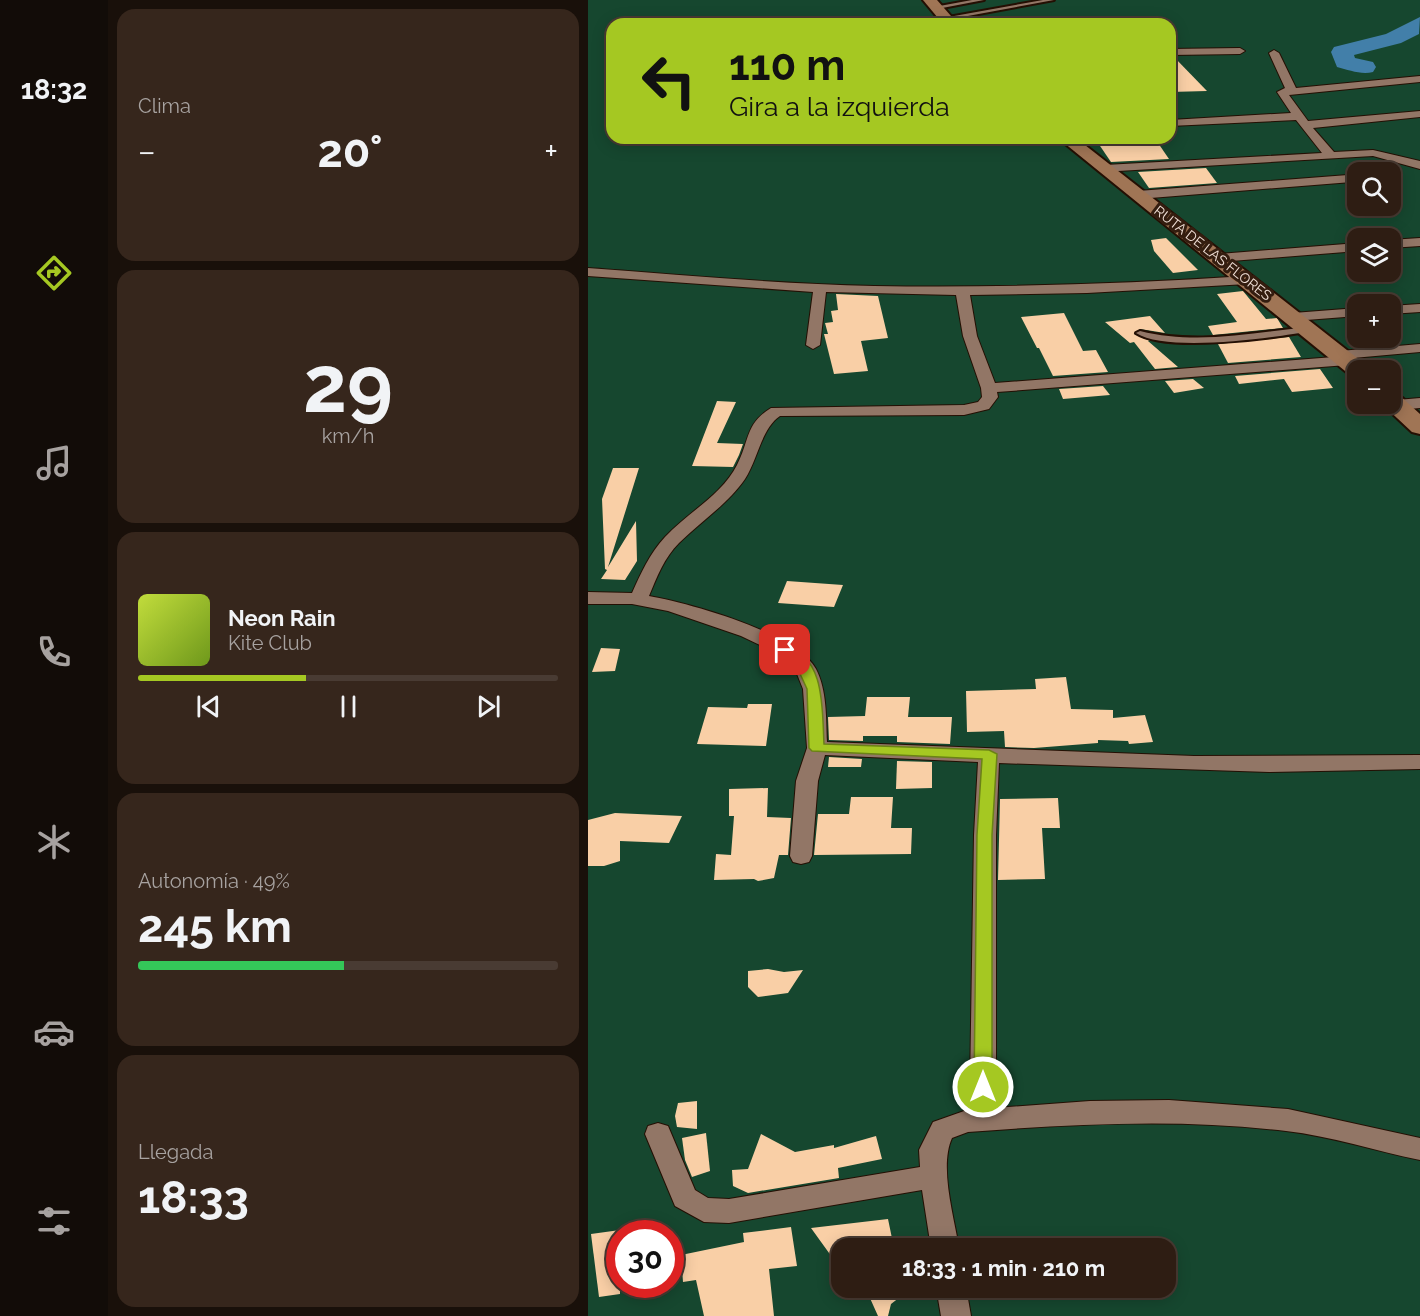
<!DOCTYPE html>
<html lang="es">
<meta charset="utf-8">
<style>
body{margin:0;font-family:Raleway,sans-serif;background:#36261c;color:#f1f3f6;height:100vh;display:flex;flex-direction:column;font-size:22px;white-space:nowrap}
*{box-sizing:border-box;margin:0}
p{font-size:20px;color:#a7a2a0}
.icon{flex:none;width:33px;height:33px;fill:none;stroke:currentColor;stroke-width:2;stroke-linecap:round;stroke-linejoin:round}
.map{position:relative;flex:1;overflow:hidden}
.panel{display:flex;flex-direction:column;gap:9px;padding:9px;background:#19100a;width:480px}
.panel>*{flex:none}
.top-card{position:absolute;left:18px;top:18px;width:570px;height:126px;border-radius:18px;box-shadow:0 3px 15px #0003,0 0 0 2px #493b33;background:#a5c822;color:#111;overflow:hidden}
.tools{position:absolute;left:759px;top:162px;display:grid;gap:12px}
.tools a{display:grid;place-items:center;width:54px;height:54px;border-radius:12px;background:#2e1d13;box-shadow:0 3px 15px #0003,0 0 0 2px #493b33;font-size:30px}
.speed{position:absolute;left:18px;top:1220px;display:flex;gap:12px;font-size:30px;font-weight:700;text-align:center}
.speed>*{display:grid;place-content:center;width:78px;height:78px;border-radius:50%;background:#2e1d13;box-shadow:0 3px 15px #0003,0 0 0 2px #493b33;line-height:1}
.speed .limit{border:9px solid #d22;background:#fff;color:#111}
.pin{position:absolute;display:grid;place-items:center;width:51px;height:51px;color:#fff;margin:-26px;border-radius:12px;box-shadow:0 3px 9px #0006}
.me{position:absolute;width:66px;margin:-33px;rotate:0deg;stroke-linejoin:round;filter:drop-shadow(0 0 4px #0008)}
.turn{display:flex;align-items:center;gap:21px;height:126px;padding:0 24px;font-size:27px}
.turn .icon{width:78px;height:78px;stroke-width:2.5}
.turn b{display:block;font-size:42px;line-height:51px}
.big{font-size:45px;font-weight:700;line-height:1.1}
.panel .tile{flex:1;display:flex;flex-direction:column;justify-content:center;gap:9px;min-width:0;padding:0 21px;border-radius:18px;background:#36261c}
.panel .dial{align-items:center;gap:0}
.dial b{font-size:78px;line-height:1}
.song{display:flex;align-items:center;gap:18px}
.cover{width:72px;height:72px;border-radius:9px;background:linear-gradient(135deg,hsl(70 70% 55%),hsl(80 70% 35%))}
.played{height:6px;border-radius:3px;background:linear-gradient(90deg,#a5c822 40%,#493b33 40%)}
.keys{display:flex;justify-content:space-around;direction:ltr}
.heat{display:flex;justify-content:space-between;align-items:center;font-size:33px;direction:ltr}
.charge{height:9px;border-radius:4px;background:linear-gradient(90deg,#34c759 49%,#493b33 0)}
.trip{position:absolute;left:243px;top:1238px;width:345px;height:60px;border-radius:18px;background:#2e1d13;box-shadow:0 3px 15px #0003,0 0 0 2px #493b33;font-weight:700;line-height:60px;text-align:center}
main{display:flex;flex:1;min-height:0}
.dock{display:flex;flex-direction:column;width:108px;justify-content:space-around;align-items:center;background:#120c08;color:#a7a2a0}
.dock .icon{width:42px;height:42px}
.dock .selected{color:#a5c822}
.dock b{font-size:27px;color:#f1f3f6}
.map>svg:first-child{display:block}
</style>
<main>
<nav class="dock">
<b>18:32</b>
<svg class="icon selected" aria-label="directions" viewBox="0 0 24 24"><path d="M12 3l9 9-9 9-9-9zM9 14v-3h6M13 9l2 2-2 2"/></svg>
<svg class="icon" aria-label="music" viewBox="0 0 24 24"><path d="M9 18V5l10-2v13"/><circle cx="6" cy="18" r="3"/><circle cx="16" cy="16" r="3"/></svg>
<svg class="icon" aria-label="phone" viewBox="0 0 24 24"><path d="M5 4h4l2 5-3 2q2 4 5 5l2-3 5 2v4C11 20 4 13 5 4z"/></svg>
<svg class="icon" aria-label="climate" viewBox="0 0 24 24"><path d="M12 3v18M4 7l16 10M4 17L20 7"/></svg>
<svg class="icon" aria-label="car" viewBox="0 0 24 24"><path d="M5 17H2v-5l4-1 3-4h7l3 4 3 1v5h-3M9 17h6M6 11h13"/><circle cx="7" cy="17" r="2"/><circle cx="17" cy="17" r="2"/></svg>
<svg class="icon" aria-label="filters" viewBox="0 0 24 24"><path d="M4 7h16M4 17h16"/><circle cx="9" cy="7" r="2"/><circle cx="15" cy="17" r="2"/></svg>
</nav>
<section class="panel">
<div class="tile"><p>Clima</p>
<div class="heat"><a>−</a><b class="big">20°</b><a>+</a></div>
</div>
<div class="tile dial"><b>29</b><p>km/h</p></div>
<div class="tile">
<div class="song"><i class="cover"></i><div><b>Neon Rain</b><p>Kite Club</p></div></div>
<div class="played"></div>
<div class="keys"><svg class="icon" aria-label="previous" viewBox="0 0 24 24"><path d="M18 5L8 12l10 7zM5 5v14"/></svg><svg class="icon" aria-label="pause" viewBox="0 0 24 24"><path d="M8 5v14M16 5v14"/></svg><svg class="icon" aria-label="next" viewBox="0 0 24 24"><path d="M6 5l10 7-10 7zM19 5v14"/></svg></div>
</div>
<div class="tile"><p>Autonomía · 49%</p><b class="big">245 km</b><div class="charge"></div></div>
<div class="tile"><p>Llegada</p><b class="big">18:33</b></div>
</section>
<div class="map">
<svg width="832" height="1316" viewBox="0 0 832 1316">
<rect width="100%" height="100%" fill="#3e2719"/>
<path fill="#16472f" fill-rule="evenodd" d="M0,0H832V1316H0ZM24,24H582V138H24ZM770,172H802V206H770ZM770,238H802V272H770ZM770,304H802V338H770ZM770,370H802V404H770ZM32,1233H82V1284H32ZM254,1248H578V1287H254Z"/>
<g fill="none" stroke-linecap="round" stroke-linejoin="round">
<path fill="#427fa9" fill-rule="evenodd" d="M832,17L831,34L813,43L766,55L767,58L785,62L788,67L785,72C773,75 761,70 749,67L743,52L746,47L798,34Z"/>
</g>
<g fill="#f9cfa6">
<path d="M582,57H586L619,91L582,92Z"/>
<path d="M568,140L581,159L523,162L510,143Z"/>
<path d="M618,168L629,183L561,188L550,172Z"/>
<path d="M578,238L610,270L585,273L566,251L563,240Z"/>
<path d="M655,291L678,319L689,318L695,328L625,335L620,326L649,322L629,294Z"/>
<path d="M248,294L290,296L300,338L273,341L280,371L246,374L236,334H240L237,323L245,322L243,311L250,310Z"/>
<path d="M476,313L495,351L508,350L520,372L465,376L451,348H449L433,317Z"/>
<path d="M562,316L577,333L552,329L546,334L562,341H560L590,367L567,369L546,342L542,343L517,322Z"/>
<path d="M701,337L713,357L640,363L630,344Z"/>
<path d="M732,369L745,388L704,392L696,379L651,384L647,376Z"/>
<path d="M605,379L616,388L586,393L577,381Z"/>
<path d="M515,386L522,395L475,399L471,389Z"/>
<path d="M129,401L148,402L129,443L155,444L151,455L145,467L104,466Z"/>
<path d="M25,468H51L20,567L48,521L49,561L37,580L13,579L19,570L17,569L14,499Z"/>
<path d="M199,581L255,585L246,607L190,603Z"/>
<path d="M13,648L32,649L27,671L4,672Z"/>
<path d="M478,677L483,709L525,710V718L557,715L565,742L541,744L540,741L510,740V743L446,748L417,747L416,731L379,732L378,691L448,689L447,679Z"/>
<path d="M279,697H322L320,717H364L362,744L309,742V736H275V741L241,740L240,717L277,716Z"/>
<path d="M160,704H184L178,746L109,744L120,707L159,708Z"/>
<path d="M241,757L274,759L273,767H240Z"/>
<path d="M309,761L344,762V788L308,789Z"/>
<path d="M180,788L179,817L203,818L200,855H191L186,878L170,881L166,879L126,880L128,854L143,855L146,816H141V789Z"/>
<path d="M263,797H305L303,828H324L323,854L226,855L230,814H261Z"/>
<path d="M470,798L472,828H454L457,879L410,880L412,799Z"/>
<path d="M27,813L94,816L81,843L32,841V861L16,866H0V820Z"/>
<path d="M180,969L196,972L215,970L200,993L170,997L160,987V971Z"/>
<path d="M109,1101V1129L89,1127L87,1116L90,1103Z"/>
<path d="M118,1133L122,1171L104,1177L97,1160L94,1138Z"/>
<path d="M173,1134L207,1152L246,1145V1148L288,1136L294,1159L250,1168L251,1178L160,1193L145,1186L144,1170L160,1169Z"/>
<path d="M300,1219L306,1248H254V1271L223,1228Z"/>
<path d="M203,1227L209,1266L181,1269L186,1316H116L108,1280L95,1282L93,1255L156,1242L155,1233Z"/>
<path d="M32,1230V1294L11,1297L3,1234Z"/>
<path d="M277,1287H325L303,1304L300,1316H290Z"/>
</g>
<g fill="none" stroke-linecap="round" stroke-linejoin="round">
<g stroke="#240f03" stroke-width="4">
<g id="lane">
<path d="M384,0H396L349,9L346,7Z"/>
<path d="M455,0H466L358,20L355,18Z"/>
<path d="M720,327H723V331C685,338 579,353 548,333L552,331C608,345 664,333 720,327Z"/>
</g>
</g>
<g stroke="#240f03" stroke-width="2">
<g id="street">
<path d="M582,49L652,48L657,51L652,54L582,55Z"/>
<path d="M686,50L691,53L708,88L832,76V82L701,95L720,121L832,111V117L725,128L746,152L785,150L832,161V169L785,156L513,172V166L517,165L734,153L708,120L582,126V120L703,113L689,92L697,88L681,53Z"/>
<path d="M760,175L764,176V182L550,199L544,195L550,191Z"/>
<path d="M832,238V246L802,248V240Z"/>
<path d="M770,243V251L631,262L624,258L631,254Z"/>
<path d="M0,268C95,275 191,284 286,286C411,288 535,284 659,276L666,280L659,284L499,293L382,295L389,336L407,383L746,357L745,355L747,352L752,351L832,344V352L765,358L766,361L764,364L759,365L409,392L410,397L401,409L376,415L192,416C173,429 170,459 157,479C140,504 112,522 91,543C76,558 69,577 61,596C101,603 209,633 228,669C239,690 238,718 239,742L606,756L832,755V769L681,772L411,763L408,835V1087L404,1094L395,1098L386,1094L382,1087L386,835L390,762L237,755L230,781L224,856L221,862L213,864L205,862L202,856L208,781L219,748L215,689L205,664L193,655L153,636L80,611L44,604H0V592L44,593C53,573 62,553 77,537C99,513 134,495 149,465C162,440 157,424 183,408L376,405L390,402L394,397L393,388L375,336L368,295L238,292L232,345L225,349L218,345L225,292L0,276Z"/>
<path d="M832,304V312L802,314V306Z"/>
<path d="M770,308V316L705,321L698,317L705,313Z"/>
<path d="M832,398V408L809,410L801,405L809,400Z"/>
<path d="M581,1100L700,1109L832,1138V1160C788,1151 743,1136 698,1131C592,1118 486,1124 380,1132L364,1138C351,1167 366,1216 371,1248H343L334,1190L141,1223L116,1222L87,1206L57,1134L60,1126L70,1123L80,1126L107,1190L120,1198L141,1199L332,1167L331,1150L345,1122L379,1110L502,1101Z"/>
<path d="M348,1287H378L383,1316H353Z"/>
</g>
</g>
<g stroke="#240f03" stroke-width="4">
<g id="secondary">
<path d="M335,0H349L370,24H355Z"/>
<path d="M470,138H488L778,365L781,370H770V376L762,375Z"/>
<path d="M802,392L810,394L832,414V434L824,432L794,404H802Z"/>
</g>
</g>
<use href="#lane" fill="#927666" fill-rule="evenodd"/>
<use href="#street" fill="#927666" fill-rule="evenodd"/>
<use href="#secondary" fill="#a07555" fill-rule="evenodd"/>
</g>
<path fill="#a5c822" stroke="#6b8216" stroke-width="1.5" d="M197,646C238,656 234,711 236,744L401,750L409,754L404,835V1087L401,1092L395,1095L388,1092L386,1087L389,835L394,759L224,751L221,748L219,689L207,663L190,650Z"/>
<g text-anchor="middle" stroke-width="6" stroke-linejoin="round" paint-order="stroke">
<g font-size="14" fill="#f2e2d9" stroke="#341d0f">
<text transform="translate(625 253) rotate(38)" y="5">RUTA DE LAS FLORES</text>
</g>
</g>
</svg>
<div class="tools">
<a><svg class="icon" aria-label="search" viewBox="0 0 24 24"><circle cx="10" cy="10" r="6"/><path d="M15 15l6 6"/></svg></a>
<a><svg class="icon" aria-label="layers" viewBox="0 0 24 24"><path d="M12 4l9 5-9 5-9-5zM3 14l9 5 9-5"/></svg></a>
<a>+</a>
<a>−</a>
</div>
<div class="speed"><div class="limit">30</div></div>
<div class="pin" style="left:197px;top:650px;background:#d93025"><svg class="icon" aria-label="arrive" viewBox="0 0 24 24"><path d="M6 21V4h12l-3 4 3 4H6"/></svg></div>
<svg class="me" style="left:395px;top:1087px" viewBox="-20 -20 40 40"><circle r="17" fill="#a5c822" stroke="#fff" stroke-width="3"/><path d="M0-11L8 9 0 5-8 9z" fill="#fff"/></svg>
<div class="trip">18:33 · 1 min · 210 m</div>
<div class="top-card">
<div class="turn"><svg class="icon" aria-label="left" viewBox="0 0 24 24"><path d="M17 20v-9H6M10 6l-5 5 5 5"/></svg><div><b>110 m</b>Gira a la izquierda</div></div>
</div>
</div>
</main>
